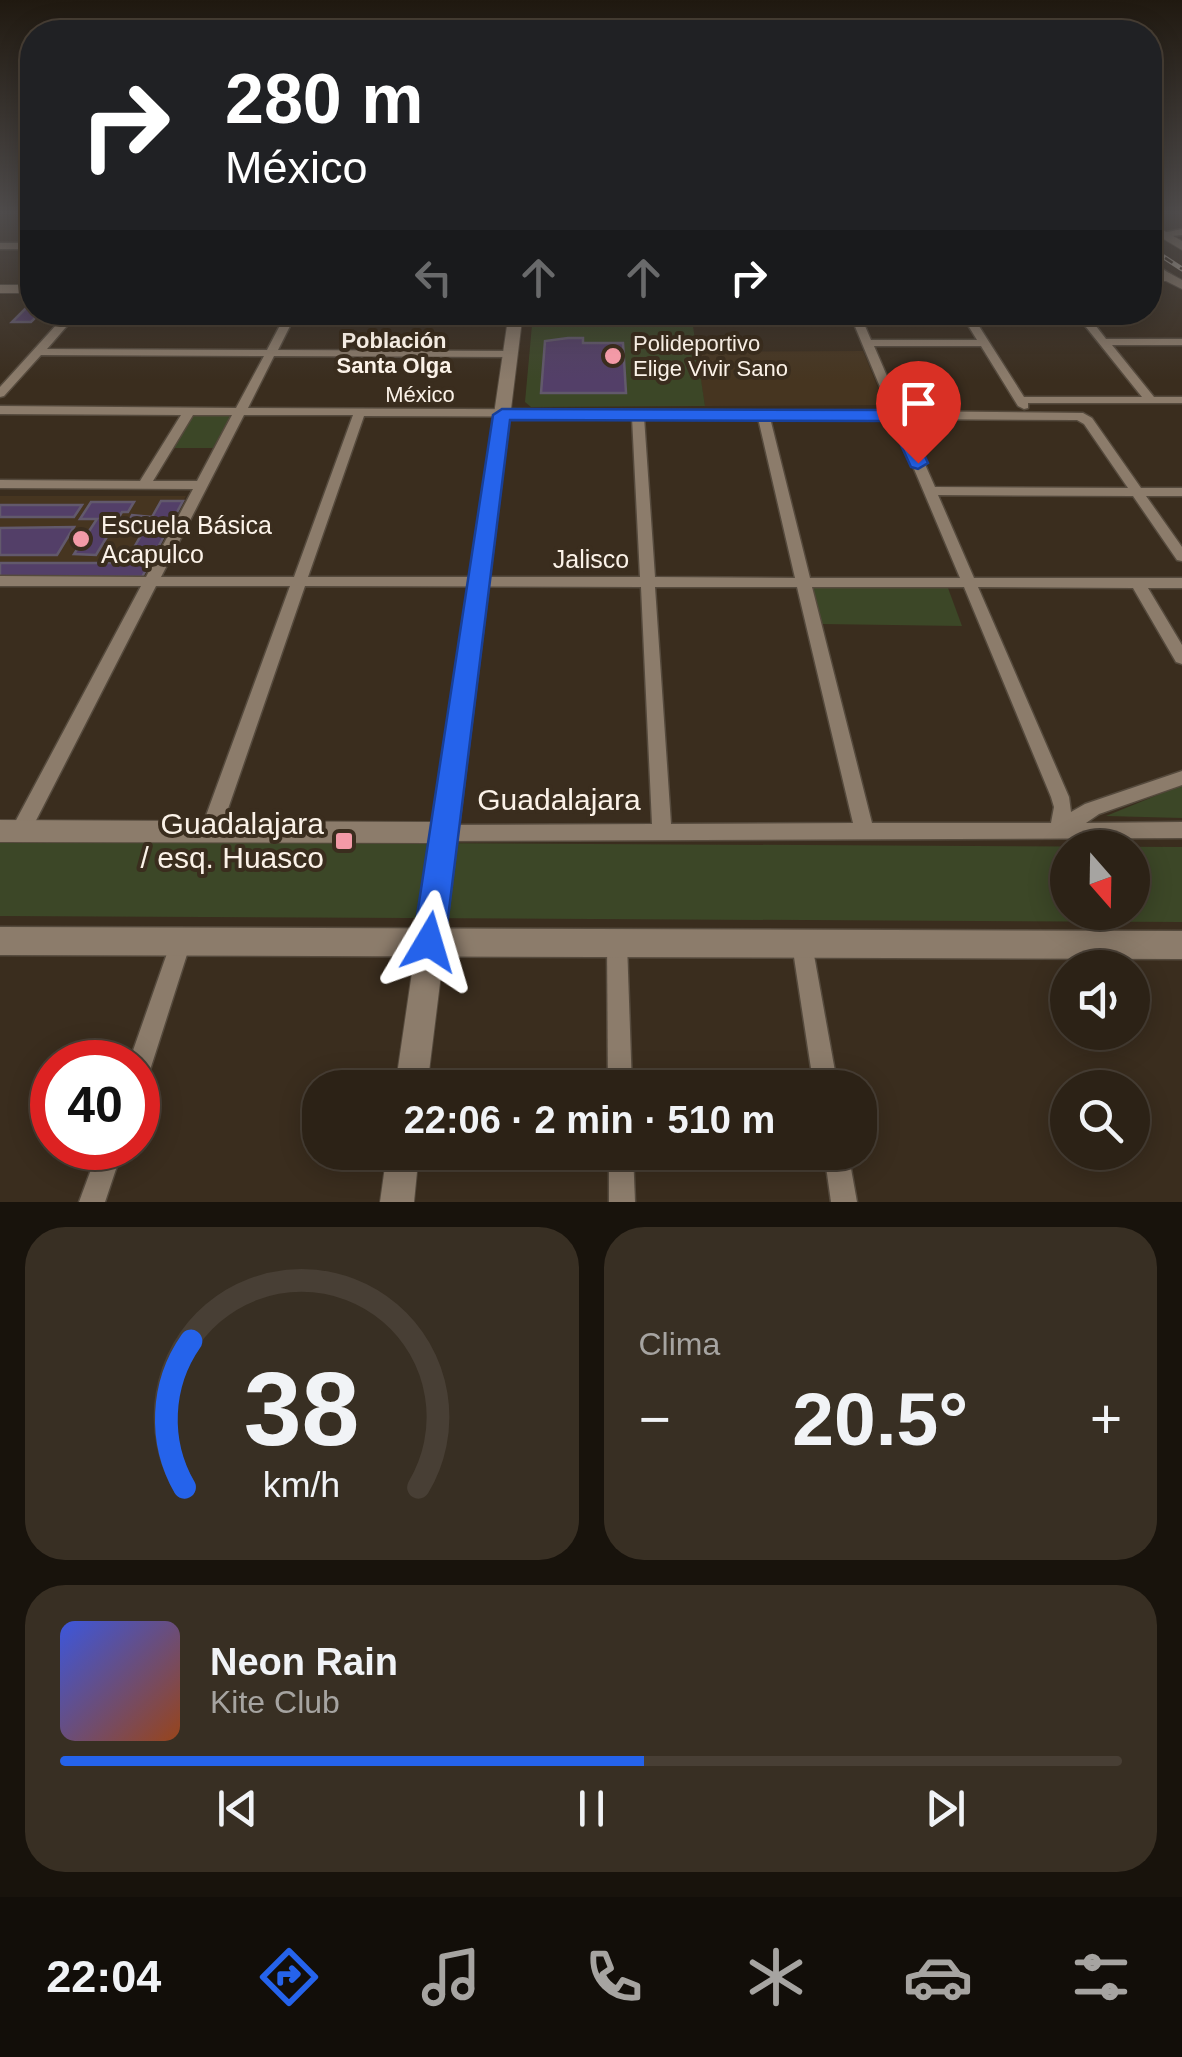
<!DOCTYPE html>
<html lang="es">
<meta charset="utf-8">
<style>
body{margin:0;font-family:Arial,sans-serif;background:#382f23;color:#f1f3f6;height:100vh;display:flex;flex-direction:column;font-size:38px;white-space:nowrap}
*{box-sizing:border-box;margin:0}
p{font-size:32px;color:#a6a4a1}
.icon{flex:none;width:55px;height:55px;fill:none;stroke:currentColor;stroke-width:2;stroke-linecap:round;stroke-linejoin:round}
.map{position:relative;height:1202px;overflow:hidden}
.drawer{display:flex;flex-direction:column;gap:25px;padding:25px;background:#18130c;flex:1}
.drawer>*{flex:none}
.banner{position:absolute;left:20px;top:20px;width:1142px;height:305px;border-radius:40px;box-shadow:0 5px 25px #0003,0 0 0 2px #483f35;background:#202124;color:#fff;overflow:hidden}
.needle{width:65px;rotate:160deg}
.buttons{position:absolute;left:1050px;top:830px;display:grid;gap:20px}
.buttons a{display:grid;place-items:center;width:100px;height:100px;border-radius:50%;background:#2c2216;box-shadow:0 5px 25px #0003,0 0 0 2px #483f35;font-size:50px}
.speed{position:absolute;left:30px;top:1040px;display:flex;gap:20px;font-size:50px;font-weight:700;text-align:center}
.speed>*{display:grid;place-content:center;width:130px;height:130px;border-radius:50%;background:#2c2216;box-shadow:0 5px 25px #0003,0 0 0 2px #483f35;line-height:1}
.speed .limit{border:15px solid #d22;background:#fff;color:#111}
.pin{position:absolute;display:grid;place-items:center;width:85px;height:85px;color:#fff;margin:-102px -42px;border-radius:50% 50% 50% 0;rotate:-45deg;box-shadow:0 0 10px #0007}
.pin .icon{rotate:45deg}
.me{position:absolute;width:110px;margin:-55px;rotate:7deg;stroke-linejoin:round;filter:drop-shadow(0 0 8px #0008)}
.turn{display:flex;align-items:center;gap:35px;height:210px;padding:0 40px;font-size:45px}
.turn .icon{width:130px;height:130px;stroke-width:2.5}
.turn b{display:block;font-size:70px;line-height:85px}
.lanes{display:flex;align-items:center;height:95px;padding:0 40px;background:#0003;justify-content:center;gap:50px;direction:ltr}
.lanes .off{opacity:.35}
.big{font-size:75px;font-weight:700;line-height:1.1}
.drawer .tile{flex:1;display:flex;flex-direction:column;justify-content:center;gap:15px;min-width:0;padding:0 35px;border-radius:40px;background:#382f23}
.drawer .dial{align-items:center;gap:0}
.dial svg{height:260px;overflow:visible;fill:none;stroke:#483f35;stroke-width:7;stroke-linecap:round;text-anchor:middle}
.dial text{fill:#f1f3f6;stroke:none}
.song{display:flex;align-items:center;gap:30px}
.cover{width:120px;height:120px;border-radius:15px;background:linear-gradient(135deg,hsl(230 70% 55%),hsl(20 70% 35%))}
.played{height:10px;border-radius:5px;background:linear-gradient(90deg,#2563eb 55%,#483f35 55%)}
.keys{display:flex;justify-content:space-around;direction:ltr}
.heat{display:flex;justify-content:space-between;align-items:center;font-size:55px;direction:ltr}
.drawer .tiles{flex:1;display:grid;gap:25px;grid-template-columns:1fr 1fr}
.tile:last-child{grid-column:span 2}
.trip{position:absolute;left:302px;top:1070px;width:575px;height:100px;border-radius:40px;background:#2c2216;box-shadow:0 5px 25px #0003,0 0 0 2px #483f35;font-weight:700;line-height:100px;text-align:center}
.dock{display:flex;height:160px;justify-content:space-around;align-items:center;background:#120e09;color:#a6a4a1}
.dock .icon{width:70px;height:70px}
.dock .active{color:#2563eb}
.dock b{font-size:45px;color:#f1f3f6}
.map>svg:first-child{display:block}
</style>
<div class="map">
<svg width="1182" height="1202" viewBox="0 0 1182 1202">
<rect width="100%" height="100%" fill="#3a2d1e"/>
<g fill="#463520">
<path d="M863,351L885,405L705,406L696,352Z"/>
<path d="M0,496H186L142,577H0Z"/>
</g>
<g fill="#3c4727" fill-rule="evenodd">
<path d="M543,312L691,313L705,406L531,407L525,402L533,314Z"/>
<path d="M194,413L231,415L213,448H174Z"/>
<path d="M811,586L948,588L962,626L820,624Z"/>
<path d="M1182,785V818L1106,816Z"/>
<path d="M0,841L1182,847V922L0,916ZM1068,848H1132V912H1068Z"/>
</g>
<g fill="#533f68" stroke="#62596c" stroke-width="2.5">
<path d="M29,305H32V312H41L31,322H12Z"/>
<path d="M568,338H583V343H623L626,393H541L545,341Z"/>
<path d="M161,501H183L142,577H0V563H125L144,530H138L144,521H129L132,515L152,517Z"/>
<path d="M91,502H134L128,512H122L96,555L74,554L97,519H80Z"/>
<path d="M0,505H82L74,517H0Z"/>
<path d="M74,527L57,555H0V528Z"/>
</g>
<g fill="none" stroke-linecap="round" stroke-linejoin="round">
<g stroke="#554a3d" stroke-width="3">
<g id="minor">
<path d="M1182,229V235L1162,237L1158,234Z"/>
<rect x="0" y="243" width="32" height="6"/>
<path d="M1150,261L1172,275V279H1166L1150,268Z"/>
<path d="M68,312H79L47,349L267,350L287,312H297L278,350L510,351L515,354L510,357L274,356L248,408L890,411L849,312H859L871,340H977L960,312H970L1024,397H1142L1074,312H1085L1106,339H1182V345H1112L1154,397H1182V403H1028V408L1024,409L1018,406L981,346H874L902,411L1083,413L1092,418L1141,488H1182V496H1146L1182,547V561L1177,560L1133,496L938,495L974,578H1182V588H1148L1182,645V664L1176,662L1133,588L978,587L1069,797L1071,812L1085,804L1182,771V785L1099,814L1086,823L1182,822V838L443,841L436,839L433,833L436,827L443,825L652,824L641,587L305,586L220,832L217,838L210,840L203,838L200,832L290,586H156L27,838L20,840L13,838L10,832L13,826L141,586H0V576L146,577L193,489L0,488V480L140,481L181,415L0,414V406L236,408L264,356L41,355L4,396L0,397V387ZM193,415H232L197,481H153ZM244,415H353L294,577H161ZM364,416L632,417L640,577H308ZM644,417L758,418L795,578L655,577ZM770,418L893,419L960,578H810ZM905,419L1077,420L1084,424L1128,488L935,487ZM655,587H797L853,823L671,824ZM812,587H964L1051,797L1054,807L1051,823H872Z"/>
<path d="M181,932L188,935L191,942L150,1070L146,1078L138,1082V1062H129L171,942L174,935Z"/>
<path d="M617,933L624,936L627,943L632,1088H608L607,943L610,936Z"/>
<path d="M802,934L809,937L812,944L838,1088H814L792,944L795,937Z"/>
<path d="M99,1148H123L105,1202H79Z"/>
<path d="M609,1152H633L635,1202H609Z"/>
<path d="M824,1152H848L857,1202H831Z"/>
</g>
</g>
<g stroke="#554a3d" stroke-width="2">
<g id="tertiary">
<path d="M1150,223L1182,241V250L1150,231Z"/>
<path d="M1150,273H1169L1182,280V289L1166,281H1150Z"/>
<rect x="0" y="285" width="32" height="8"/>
<path d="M509,312H523L427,1088H395L431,843L0,842V820L434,822Z"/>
<path d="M387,1152H419L414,1202H380Z"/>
</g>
</g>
<g stroke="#554a3d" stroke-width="3">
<path id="secondary" d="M0,927L1182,931V959L0,955Z"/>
</g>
<use href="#minor" fill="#8c7c6b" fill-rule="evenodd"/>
<use href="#tertiary" fill="#8c7c6b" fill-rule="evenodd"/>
<use href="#secondary" fill="#8c7c6b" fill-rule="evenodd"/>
<g stroke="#beb4a8" stroke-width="5">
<path id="rail" d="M1150,248L1182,269"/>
</g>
<use href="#rail" stroke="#3a2d1e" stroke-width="2.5" stroke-dasharray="9" stroke-linecap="butt"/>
</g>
<linearGradient id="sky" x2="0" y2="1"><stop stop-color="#201910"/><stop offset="0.56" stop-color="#4f4c4c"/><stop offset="1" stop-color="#4f4c4c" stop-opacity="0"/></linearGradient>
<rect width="1182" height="380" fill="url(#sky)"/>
<path fill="#2563eb" stroke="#184099" stroke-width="2.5" d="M502,409L897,410L906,416L928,463L918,469L911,467L890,421L510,420L445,942L440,952L429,957L418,952L413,942L493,415Z"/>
<g fill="#f39aa7" stroke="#3a2d1e" stroke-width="4">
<circle cx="613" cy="356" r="10"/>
<circle cx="81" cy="539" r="10"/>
<rect x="334" y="831" width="20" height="20" rx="5"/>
</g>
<g text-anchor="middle" stroke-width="8" stroke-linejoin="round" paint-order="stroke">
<g font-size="22" font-weight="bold" fill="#fbf2e8" stroke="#3a2d1e">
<text x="394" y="348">Población<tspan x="394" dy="25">Santa Olga</tspan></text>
</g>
<g font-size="22" fill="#fbf2e8" stroke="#3a2d1e" text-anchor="start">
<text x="633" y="351">Polideportivo<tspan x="633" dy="25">Elige Vivir Sano</tspan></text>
</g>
<g font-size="22" fill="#fbf2e8" stroke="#3a2d1e">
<text x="420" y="402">México</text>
</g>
<g font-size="25" fill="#fbf2e8" stroke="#3a2d1e" text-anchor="start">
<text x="101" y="534">Escuela Básica<tspan x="101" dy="29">Acapulco</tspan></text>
</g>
<g font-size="25" fill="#fbf2e8" stroke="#3a2d1e">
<text x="591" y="568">Jalisco</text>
</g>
<g font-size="30" fill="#fbf2e8" stroke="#3a2d1e">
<text x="559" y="810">Guadalajara</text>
</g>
<g font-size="30" fill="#fbf2e8" stroke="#3a2d1e" text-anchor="end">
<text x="324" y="834">Guadalajara<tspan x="324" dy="34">/ esq. Huasco</tspan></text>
</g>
</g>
</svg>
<div class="buttons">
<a><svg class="needle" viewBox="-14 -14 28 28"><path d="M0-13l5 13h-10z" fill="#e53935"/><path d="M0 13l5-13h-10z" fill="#a6a4a1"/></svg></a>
<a><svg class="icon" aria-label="sound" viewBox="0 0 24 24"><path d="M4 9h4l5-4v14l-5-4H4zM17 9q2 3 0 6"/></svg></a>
<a><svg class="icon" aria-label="search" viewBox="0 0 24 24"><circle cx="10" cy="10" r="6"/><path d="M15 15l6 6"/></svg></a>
</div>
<div class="speed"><div class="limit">40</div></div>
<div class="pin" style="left:918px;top:463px;background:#d93025"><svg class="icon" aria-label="arrive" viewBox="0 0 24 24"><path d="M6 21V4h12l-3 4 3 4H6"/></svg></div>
<svg class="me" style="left:429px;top:942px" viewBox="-20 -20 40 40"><path d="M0-17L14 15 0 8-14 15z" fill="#2563eb" stroke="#fff" stroke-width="4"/></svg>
<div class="trip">22:06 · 2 min · 510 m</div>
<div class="banner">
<div class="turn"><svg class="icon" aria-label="right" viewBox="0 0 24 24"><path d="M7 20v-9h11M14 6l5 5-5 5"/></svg><div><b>280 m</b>México</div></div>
<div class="lanes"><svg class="icon off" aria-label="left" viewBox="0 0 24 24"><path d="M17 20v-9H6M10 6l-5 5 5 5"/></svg><svg class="icon off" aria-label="ahead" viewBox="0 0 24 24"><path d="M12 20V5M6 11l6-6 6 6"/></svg><svg class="icon off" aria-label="ahead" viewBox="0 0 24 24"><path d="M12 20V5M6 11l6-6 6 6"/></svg><svg class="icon" aria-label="right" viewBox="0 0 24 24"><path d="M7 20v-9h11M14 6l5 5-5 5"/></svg></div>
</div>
</div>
<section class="drawer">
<div class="tiles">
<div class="tile dial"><svg viewBox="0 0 100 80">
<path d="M14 69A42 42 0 1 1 86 69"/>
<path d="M14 69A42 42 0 0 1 16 24" stroke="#2563eb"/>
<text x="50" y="56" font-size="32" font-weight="700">38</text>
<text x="50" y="72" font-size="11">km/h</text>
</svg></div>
<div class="tile"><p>Clima</p>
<div class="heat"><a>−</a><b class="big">20.5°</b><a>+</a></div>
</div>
<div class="tile">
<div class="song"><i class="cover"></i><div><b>Neon Rain</b><p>Kite Club</p></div></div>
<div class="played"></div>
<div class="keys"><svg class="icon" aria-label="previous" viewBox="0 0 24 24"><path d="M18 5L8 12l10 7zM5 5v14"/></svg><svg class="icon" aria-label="pause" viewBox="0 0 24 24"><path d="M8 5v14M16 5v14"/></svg><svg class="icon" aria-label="next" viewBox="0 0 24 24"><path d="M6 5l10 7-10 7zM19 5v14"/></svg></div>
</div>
</div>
</section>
<nav class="dock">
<b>22:04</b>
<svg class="icon active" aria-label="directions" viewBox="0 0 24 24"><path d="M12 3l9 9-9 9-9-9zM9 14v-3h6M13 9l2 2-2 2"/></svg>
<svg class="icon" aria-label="music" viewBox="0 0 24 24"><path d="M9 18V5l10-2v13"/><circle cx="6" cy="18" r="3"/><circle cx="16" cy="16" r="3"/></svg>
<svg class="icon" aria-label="phone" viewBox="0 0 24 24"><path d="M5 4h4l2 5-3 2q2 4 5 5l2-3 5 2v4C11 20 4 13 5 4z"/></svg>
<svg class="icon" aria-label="climate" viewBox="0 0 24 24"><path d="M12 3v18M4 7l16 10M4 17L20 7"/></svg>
<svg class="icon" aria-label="car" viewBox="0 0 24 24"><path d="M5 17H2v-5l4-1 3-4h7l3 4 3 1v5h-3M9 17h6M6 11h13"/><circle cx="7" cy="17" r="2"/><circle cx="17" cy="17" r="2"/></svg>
<svg class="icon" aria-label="filters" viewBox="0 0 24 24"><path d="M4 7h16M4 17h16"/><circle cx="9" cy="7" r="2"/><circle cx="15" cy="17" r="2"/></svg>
</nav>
